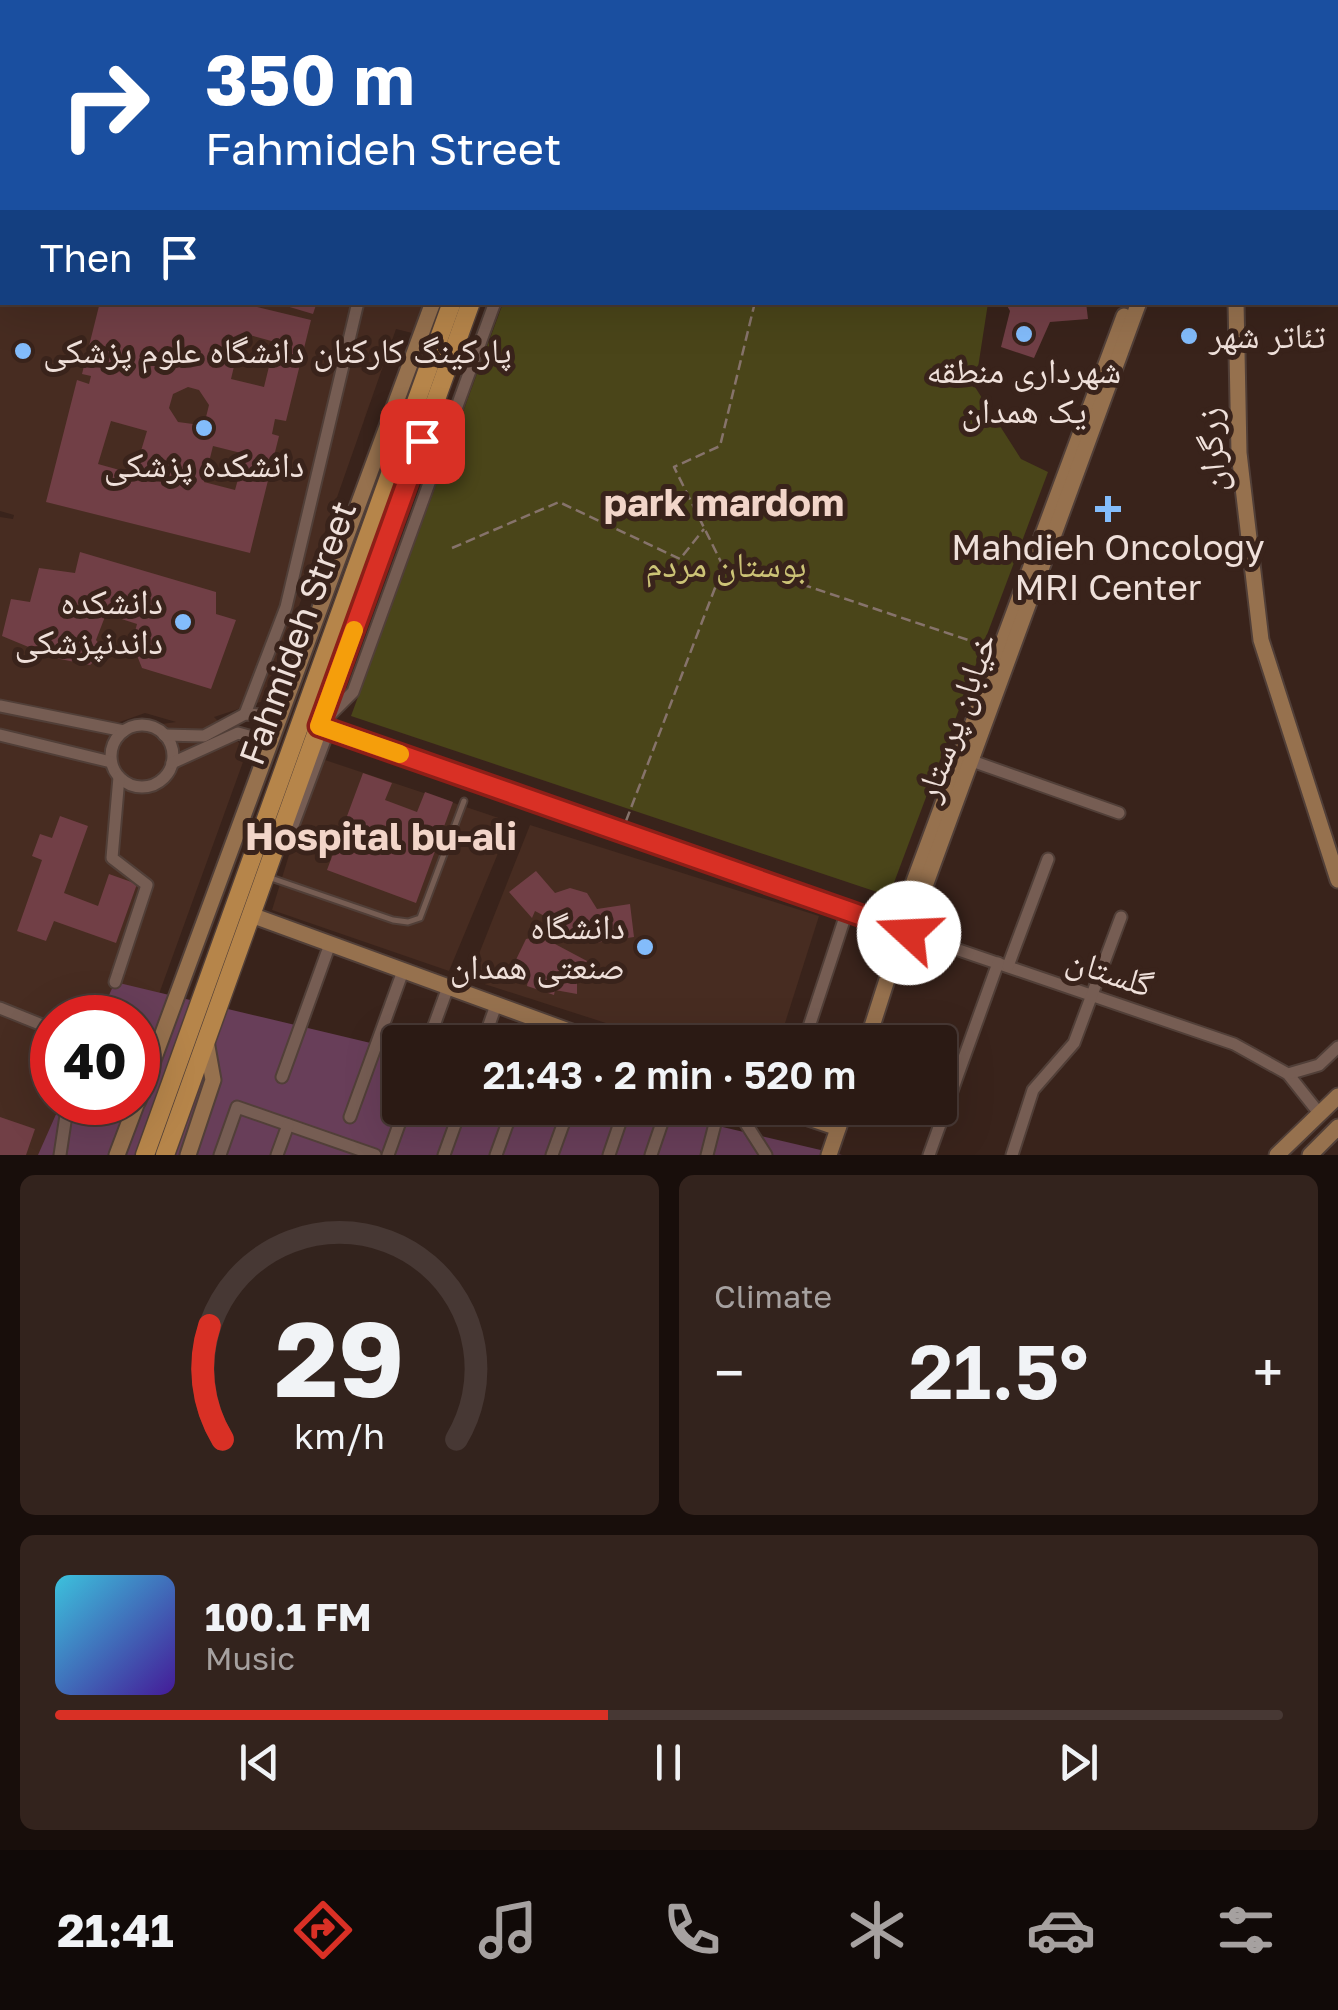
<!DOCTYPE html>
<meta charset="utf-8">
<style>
body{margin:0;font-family:"Golos Text","Noto Naskh Arabic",sans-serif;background:#33231d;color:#f1f3f6;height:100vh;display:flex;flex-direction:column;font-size:38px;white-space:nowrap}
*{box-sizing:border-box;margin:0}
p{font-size:32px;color:#a6a1a0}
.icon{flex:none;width:55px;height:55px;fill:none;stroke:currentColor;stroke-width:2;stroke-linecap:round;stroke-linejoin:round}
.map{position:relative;height:1155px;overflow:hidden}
.panel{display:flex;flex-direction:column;gap:20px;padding:20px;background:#180e0b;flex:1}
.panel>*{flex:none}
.banner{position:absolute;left:0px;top:0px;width:1340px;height:305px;box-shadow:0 10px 40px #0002,0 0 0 2px #473834;background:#1a4fa0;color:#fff;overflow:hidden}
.speed{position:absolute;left:30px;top:995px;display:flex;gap:20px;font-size:50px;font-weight:700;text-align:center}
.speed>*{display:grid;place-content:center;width:130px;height:130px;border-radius:50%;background:#2b1a14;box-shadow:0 10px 40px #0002,0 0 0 2px #473834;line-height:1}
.speed .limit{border:15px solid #d22;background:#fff;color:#111}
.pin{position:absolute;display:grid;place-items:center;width:85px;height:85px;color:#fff;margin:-42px;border-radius:20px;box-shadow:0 5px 15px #0006}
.me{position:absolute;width:110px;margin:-55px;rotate:290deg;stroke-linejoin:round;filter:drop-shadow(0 0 8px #0008)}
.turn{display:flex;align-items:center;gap:35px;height:210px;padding:0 40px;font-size:45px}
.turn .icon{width:130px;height:130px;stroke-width:2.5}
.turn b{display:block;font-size:70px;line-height:85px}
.then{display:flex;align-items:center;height:95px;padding:0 40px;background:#0003;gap:20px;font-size:38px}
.big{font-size:75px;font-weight:600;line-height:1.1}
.panel .card{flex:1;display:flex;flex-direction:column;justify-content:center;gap:15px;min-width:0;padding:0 35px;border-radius:15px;background:#33231d}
.panel .dial{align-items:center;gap:0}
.dial svg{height:260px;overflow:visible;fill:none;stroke:#473834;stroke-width:7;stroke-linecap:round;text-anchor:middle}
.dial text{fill:#f1f3f6;stroke:none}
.song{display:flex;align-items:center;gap:30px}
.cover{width:120px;height:120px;border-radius:15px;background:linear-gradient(135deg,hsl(190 70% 55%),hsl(260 70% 35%))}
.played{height:10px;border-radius:5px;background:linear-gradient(90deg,#d93025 45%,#473834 45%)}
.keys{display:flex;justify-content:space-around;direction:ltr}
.heat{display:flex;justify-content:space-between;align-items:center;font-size:55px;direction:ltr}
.panel .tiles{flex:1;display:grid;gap:20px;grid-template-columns:1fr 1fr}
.card:last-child{grid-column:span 2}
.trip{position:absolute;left:382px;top:1025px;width:575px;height:100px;border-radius:10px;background:#2b1a14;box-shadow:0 10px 40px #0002,0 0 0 2px #473834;font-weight:600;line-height:100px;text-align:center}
.menu{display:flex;height:160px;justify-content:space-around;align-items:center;background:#110a08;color:#a6a1a0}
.menu .icon{width:70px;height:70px}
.menu .active{color:#d93025}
.menu b{font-size:45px;color:#f1f3f6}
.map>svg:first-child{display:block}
</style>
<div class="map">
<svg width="1338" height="1155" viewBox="0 0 1338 1155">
<rect width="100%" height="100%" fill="#39231b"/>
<g fill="#472c21" fill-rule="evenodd">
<path d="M0,0H563L2,2V302L461,303L448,342L396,329L266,700L214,717L247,751L138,1052V1018H52V1102L119,1103L100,1155H0V517L13,519L14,515L0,511ZM58,712L114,724L145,713L176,722L100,733Z"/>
<path d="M319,758L511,822L449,971L272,910Z"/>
<path d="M530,825L819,916L779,1042H665L469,979Z"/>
</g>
<path fill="#4a4519" d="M503,303H988L975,387L1021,459L1048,472L889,896L351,716Z"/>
<path fill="#683e59" d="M115,982L400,1050V1108H642L842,1155H38L61,1103L138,1102V1018L99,1017Z"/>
<g fill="#713f46" fill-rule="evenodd">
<path d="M100,302H237L311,320L286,421L275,419L272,434L279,436L250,553L46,502L77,380L89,384L91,376L82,374ZM242,333L275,342L264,387L231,379ZM188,387L199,390L209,405L206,417L193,424L178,422L169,408L173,394ZM111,421L147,431L134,474L98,464ZM213,446L245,454L235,490L204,482Z"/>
<path d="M273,302H317L313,314Z"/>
<path d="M1005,302H1086L1088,319L1050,322L1034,358L1001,347L1010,311Z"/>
<path d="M80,552L216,592V614L236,620L211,689L142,668L132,643L137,624L106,614L96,640L105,651L90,665L55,658L2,636L11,599L30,602L39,568L75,573Z"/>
<path d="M363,773L392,783L385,800L417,812L425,792L453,802L416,903L327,870Z"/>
<path d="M60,816L88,826L64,893L98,906L109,874L137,884L116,943L54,921L46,941L17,931L42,860L32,856L40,834L52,838Z"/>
<path d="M536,871L555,893L570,888L587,893L597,909L630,904L634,937L595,943L593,935L578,930L571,942L547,929L552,920L535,911L532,918L509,892Z"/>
<path d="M540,936L587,961L581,976L570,973L569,978L577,980V994L555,990L554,995L527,986L528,980L511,970L526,939Z"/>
<path d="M0,1117L35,1129L26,1155H0Z"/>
</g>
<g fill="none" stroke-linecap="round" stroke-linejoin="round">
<g stroke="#513f38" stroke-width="9">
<path id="lane" d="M268,877L393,920L408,922L420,918L464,801"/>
</g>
<g stroke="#513f38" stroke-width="15">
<g id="street">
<path d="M94,0L105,2"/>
<path d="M229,0L238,2"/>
<path d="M1224,0L1230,2"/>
<path d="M286,2V0"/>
<path d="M779,2L780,0"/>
<path d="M958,2L959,0"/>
<path d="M1067,2L1068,0"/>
<path d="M1174,2L1175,0"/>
<path d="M1268,2L1269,0"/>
<path d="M0,134L2,135"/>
<path d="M0,706L124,731"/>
<path d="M245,714L286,607L358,302"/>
<path d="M322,723L353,692L495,302"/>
<circle cx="142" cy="756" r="31"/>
<path d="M0,735L111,762"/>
<path d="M164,735L204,736L245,714L281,716"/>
<path d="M972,761L1119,813"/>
<path d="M172,763L238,733L271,742"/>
<path d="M286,844L329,729"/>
<path d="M909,933L1234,1044L1288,1074L1319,1113"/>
<path d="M1008,966L1048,859"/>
<path d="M115,982L147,885L112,858L119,777"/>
<path d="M0,1008L52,1029"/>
<path d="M428,1042L448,987"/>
<path d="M483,1042L496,1005"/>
<path d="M537,1042L544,1022"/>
<path d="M804,1042L847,911"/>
<path d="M1288,1074L1319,1065L1338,1047"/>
<path d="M282,1077L330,944"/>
<path d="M736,1108L766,1155"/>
<path d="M350,1117L403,971"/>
<path d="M60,1155L68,1102"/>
<path d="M220,1155L237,1107L375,1155"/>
<path d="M277,1155L288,1125"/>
<path d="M388,1155L405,1108"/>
<path d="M444,1155L461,1108"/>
<path d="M496,1155L513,1108"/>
<path d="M552,1155L569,1108"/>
<path d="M609,1155L625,1108"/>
<path d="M651,1155L667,1108"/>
<path d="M707,1155L719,1108"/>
<path d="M929,1155L998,963"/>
<path d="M1012,1155L1033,1090L1074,1043L1121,917"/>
</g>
</g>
<g stroke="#513f38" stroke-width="19">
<g id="secondary">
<path d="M492,0L494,2"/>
<path d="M1236,302L1239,453L1261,640L1338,880"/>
<path d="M319,726L890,927"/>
<path d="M251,915L599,1042"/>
<path d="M900,919L1124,316"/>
<path d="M910,927L1139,302"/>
<path d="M867,1042L900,939"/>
<path d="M138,1101L433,302"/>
<path d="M779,1108L838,1128"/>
<path d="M117,1155L137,1102"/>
<path d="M188,1155L213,1080L206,1041"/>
<path d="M829,1155L845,1108"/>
<path d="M1277,1155L1338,1096"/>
<path d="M1310,1155L1338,1127"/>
</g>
</g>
<g stroke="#513f38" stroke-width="21">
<g id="primary">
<path d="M536,0L538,2"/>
<path d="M597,2L599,0"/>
<path d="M145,1155L452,302"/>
<path d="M165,1155L471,302"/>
</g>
</g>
<g stroke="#513f38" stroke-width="24">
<g id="highway">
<path d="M658,0L669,2"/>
<path d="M697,0L704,2"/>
<path d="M628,2L631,0"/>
<path d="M1338,256V257"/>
</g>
</g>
<g stroke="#86736b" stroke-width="2.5" stroke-dasharray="10 5" stroke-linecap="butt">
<path d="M458,0L459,2"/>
<path d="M514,2L515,0"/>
<path d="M755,302L720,446L674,467L723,566L780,577L986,646"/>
<path d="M452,548L559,502L680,559L704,529"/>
<path d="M626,821L723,567"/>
</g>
<use href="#lane" stroke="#765d53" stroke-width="5"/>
<use href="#street" stroke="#765d53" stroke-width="11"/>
<use href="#secondary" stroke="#96714e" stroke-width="15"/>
<use href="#primary" stroke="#b6854a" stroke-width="18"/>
<use href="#highway" stroke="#e09f44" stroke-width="20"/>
</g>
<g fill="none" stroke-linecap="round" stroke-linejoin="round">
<g stroke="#8d1f18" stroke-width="25">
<path id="route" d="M422,441L319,726L848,911L890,926L896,938L909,933"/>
</g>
<use href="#route" stroke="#d93025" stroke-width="18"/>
<path stroke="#f59e0b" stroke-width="18" d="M354,630L319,726L400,754"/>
</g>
<g fill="#83bcfb" stroke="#39231b" stroke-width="4">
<circle cx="1024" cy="334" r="10"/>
<circle cx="1189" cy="336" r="10"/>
<circle cx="23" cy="351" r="10"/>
<circle cx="204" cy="428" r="10"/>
<path d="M1103 494h10v10h10v10h-10v10h-10v-10h-10v-10h10z"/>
<circle cx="183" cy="622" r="10"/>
<circle cx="645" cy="947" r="10"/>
</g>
<g text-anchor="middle" stroke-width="10" stroke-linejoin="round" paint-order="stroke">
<g font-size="35" fill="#efe0da" stroke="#39231b">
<text x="1209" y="348" text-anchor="start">تئاتر شهر</text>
<text x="43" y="363" text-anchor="start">پارکینگ کارکنان دانشگاه علوم پزشکی</text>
<text x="1024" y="383">شهرداری منطقه<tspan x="1024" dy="40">یک همدان</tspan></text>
<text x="204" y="477">دانشکده پزشکی</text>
<text x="1108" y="560">Mahdieh Oncology<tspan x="1108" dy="40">MRI Center</tspan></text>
<text x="163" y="614" text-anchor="end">دانشکده<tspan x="163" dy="40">داندنپزشکی</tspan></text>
<text x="625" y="939" text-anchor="end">دانشگاه<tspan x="625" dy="40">صنعتی همدان</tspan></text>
</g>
<g font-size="35" fill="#efe0da" stroke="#39231b">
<text transform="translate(1211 450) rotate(-94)" y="12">زرگران</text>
<text transform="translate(298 633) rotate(-70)" y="12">Fahmideh Street</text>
<text transform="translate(956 717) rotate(-70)" y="12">خیابان پرستار</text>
<text transform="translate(1110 972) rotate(19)" y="12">گلستان</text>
</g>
<g font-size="35" fill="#ccc376" stroke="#39231b">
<text x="726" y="577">بوستان مردم</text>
</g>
<g font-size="38" font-weight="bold" fill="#f2d5c9" stroke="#39231b">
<text x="724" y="516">park mardom</text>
<text x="381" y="850">Hospital bu-ali</text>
</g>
</g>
</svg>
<div class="speed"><div class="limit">40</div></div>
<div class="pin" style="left:422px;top:441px;background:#d93025"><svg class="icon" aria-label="arrive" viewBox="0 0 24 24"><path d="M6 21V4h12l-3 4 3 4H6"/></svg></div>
<svg class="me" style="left:909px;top:933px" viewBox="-20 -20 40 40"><circle r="19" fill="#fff"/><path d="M0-13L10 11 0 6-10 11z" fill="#d93025"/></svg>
<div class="trip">21:43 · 2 min · 520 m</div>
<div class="banner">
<div class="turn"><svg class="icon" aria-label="right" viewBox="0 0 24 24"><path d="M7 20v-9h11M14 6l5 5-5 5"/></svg><div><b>350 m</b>Fahmideh Street</div></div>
<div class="then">Then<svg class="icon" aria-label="arrive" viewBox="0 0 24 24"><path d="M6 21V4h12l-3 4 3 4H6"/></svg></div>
</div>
</div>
<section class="panel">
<div class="tiles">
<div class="card dial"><svg viewBox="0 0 100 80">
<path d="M14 69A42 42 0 1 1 86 69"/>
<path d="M14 69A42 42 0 0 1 10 34" stroke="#d93025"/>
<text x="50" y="56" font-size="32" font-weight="700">29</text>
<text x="50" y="72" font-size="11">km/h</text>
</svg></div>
<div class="card"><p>Climate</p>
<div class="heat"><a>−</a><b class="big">21.5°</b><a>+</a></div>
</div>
<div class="card">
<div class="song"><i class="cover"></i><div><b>100.1 FM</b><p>Music</p></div></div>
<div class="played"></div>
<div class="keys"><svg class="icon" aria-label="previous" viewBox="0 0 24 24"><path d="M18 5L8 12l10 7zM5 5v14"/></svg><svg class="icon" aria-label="pause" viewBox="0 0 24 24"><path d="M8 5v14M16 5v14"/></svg><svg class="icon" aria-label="next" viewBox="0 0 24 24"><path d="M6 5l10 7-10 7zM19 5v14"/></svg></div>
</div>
</div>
</section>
<nav class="menu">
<b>21:41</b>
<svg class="icon active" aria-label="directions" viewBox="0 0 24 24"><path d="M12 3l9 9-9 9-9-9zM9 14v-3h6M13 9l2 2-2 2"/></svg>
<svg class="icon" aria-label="music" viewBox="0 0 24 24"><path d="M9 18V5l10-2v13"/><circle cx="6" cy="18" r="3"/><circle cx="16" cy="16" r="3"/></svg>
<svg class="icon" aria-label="phone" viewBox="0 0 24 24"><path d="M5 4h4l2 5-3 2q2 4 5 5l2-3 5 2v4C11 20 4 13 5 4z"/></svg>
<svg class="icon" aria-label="climate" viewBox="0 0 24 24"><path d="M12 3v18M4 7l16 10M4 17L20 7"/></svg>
<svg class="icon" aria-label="car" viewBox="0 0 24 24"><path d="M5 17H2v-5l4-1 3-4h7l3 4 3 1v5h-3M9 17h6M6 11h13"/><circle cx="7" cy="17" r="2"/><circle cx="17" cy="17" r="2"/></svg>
<svg class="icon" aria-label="filters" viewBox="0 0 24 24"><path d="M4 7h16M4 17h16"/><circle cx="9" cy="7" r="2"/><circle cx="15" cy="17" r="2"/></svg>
</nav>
